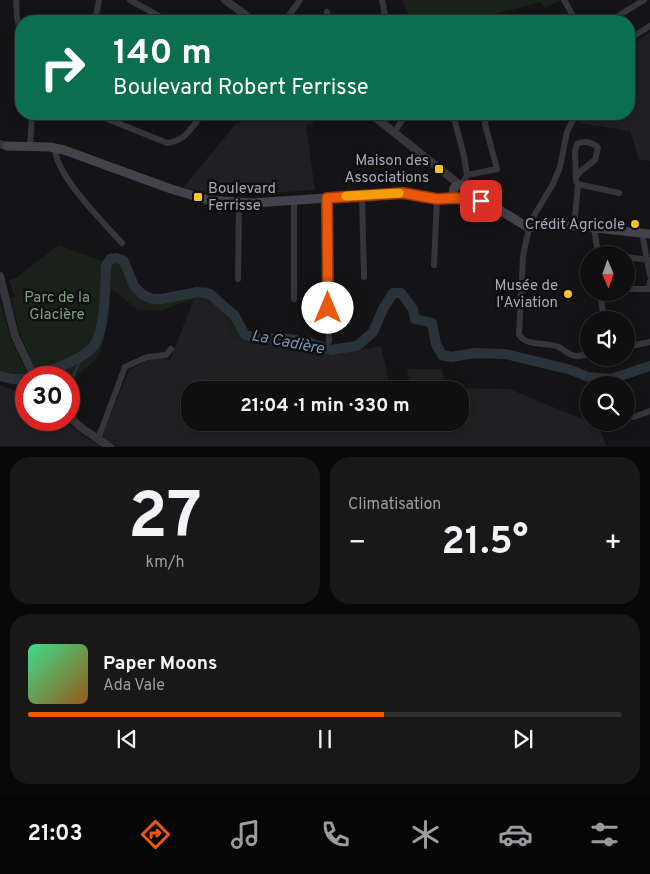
<!DOCTYPE html>
<html lang="fr">
<meta charset="utf-8">
<style>
body{margin:0;font-family:Overpass,sans-serif;background:#181819;color:#f1f3f6;height:100vh;display:flex;flex-direction:column;font-size:19px;white-space:nowrap}
*{box-sizing:border-box;margin:0}
p{font-size:16px;color:#9b9c9f}
.icon{flex:none;width:28px;height:28px;fill:none;stroke:currentColor;stroke-width:2;stroke-linecap:round;stroke-linejoin:round}
.map{position:relative;height:447px;overflow:hidden}
.drawer{display:flex;flex-direction:column;gap:10px;padding:10px;background:#080809;flex:1}
.drawer>*{flex:none}
.guide{position:absolute;left:15px;top:15px;width:620px;height:105px;border-radius:20px;box-shadow:0 2px 8px #0003,0 0 0 1px #2f2f30;background:#0b6e4f;color:#fff;overflow:hidden}
.needle{width:32px;rotate:178deg}
.fabs{position:absolute;left:580px;top:246px;display:grid;gap:10px}
.fabs a{display:grid;place-items:center;width:55px;height:55px;border-radius:50%;background:#0f0f10;box-shadow:0 2px 8px #0003,0 0 0 1px #2f2f30;font-size:25px}
.speed{position:absolute;left:15px;top:366px;display:flex;gap:10px;font-size:25px;font-weight:700;text-align:center}
.speed>*{display:grid;place-content:center;width:65px;height:65px;border-radius:50%;background:#0f0f10;box-shadow:0 2px 8px #0003,0 0 0 1px #2f2f30;line-height:1}
.speed .limit{border:8px solid #d22;background:#fff;color:#111}
.pin{position:absolute;display:grid;place-items:center;width:42px;height:42px;color:#fff;margin:-21px;border-radius:10px;box-shadow:0 2px 8px #0006}
.me{position:absolute;width:55px;margin:-28px;rotate:0deg;stroke-linejoin:round;filter:drop-shadow(0 0 4px #0008)}
.turn{display:flex;align-items:center;gap:18px;height:105px;padding:0 15px;font-size:22px}
.turn .icon{width:65px;height:65px;stroke-width:2.5}
.turn b{display:block;font-size:35px;line-height:42px}
.big{font-size:38px;font-weight:700;line-height:1.1}
.drawer .widget{flex:1;display:flex;flex-direction:column;justify-content:center;gap:8px;min-width:0;padding:0 18px;border-radius:20px;background:#181819}
.drawer .dial{align-items:center;gap:0}
.dial b{font-size:65px;line-height:1}
.song{display:flex;align-items:center;gap:15px}
.cover{width:60px;height:60px;border-radius:8px;background:linear-gradient(135deg,hsl(150 70% 55%),hsl(30 70% 35%))}
.played{height:5px;border-radius:2px;background:linear-gradient(90deg,#ea580c 60%,#2f2f30 60%)}
.keys{display:flex;justify-content:space-around;direction:ltr}
.heat{display:flex;justify-content:space-between;align-items:center;font-size:28px;direction:ltr}
.drawer .tiles{flex:1;display:grid;gap:10px;grid-template-columns:1fr 1fr}
.widget:last-child{grid-column:span 2}
.trip{position:absolute;left:181px;top:381px;width:288px;height:50px;border-radius:20px;background:#0f0f10;box-shadow:0 2px 8px #0003,0 0 0 1px #2f2f30;font-weight:700;line-height:50px;text-align:center}
.tab-bar{display:flex;height:80px;justify-content:space-around;align-items:center;background:#060606;color:#9b9c9f}
.tab-bar .icon{width:35px;height:35px}
.tab-bar .on{color:#ea580c}
.tab-bar b{font-size:22px;color:#f1f3f6}
.map>svg:first-child{display:block}
</style>
<div class="map">
<svg width="650" height="447" viewBox="0 0 650 447">
<rect width="100%" height="100%" fill="#141416"/>
<g fill="#202023">
<path d="M650,32V161L639,159L630,131L578,123L583,114H629V47Z"/>
<path d="M256,114H312L313,124L306,125L315,190L284,192L209,193L183,188L235,125Z"/>
<path d="M194,299L215,303L224,311L232,334L240,340L256,343L307,345L336,355L381,346L389,382L398,381L400,390H190V422H460V390H411L407,369H441L447,388L509,389L597,425L607,446H0V385L16,391L26,392V420H64L83,436L98,444L102,437L129,370L152,358L170,360Z"/>
</g>
<g fill="#1a211b">
<path d="M402,0H561L545,8L541,2L467,21H411Z"/>
<path d="M59,245L104,262C109,254 117,253 126,255L133,280L151,297L196,287H207L239,312L243,330L256,343L240,340L232,334L224,311L215,303L194,299L160,311L137,309L112,289C103,309 109,335 99,354C93,365 81,369 75,379C71,384 70,392 69,397V378L40,377L36,371L19,331L11,298L15,297L9,280L16,278Z"/>
<path d="M0,300L11,339L28,375L31,377L26,378V387L0,380Z"/>
</g>
<g fill="none" stroke-linecap="round" stroke-linejoin="round">
<path stroke="#2a323a" stroke-width="2" d="M69,385L83,355"/>
<g stroke="#2a323a" stroke-width="10">
<path d="M0,376L12,379H26"/>
<path d="M32,378C51,369 76,363 91,349C106,335 105,285 106,266L110,259L117,258L124,261L134,286L143,295L153,299H162L197,292L210,294L235,316L245,335L259,339L282,338L308,342L331,350L357,346L373,332L383,309L393,293H401L413,309L415,319L432,323L436,344L442,355L451,357L475,353L505,354L571,370L588,377L611,379L650,366"/>
</g>
<g stroke="#35353b" stroke-width="6">
<path d="M16,0L17,17L21,39"/>
<path d="M130,0L168,21"/>
<path d="M382,0L386,21"/>
<path d="M564,0L576,21"/>
<path d="M327,12L328,21"/>
<path d="M95,21L99,0"/>
<path d="M285,21L300,0"/>
<path d="M610,21L644,0"/>
<path d="M629,39L650,26"/>
<path d="M95,114L167,143C185,141 192,128 202,114"/>
<path d="M453,114L464,156L467,175"/>
<path d="M394,133L406,114"/>
<path d="M30,147L32,114"/>
<path d="M55,148C55,175 104,223 122,243"/>
<path d="M578,184L619,193"/>
<path d="M462,185L467,175L497,169L485,124L486,114"/>
<path d="M362,195L364,277"/>
<path d="M327,198L329,341"/>
<path d="M532,219L553,184L560,167L567,132L576,114"/>
<path d="M574,227L578,184L576,181L575,151L577,144C583,140 593,142 598,148L595,160L582,170L576,177"/>
<path d="M529,228L523,256L519,335C529,348 546,341 559,347C566,351 569,356 577,356C581,356 585,355 589,354"/>
<path d="M594,228L598,254L609,255"/>
<path d="M642,233L650,275"/>
<path d="M626,257L650,260"/>
<path d="M434,265L437,199"/>
<path d="M238,279L239,202"/>
<path d="M626,289H649L650,281"/>
<path d="M600,292L604,320"/>
<path d="M294,299V200"/>
<path d="M626,347L650,342"/>
<path d="M634,417L650,411"/>
<path d="M98,439L125,367L147,357L166,355L171,349"/>
</g>
<g stroke="#35353b" stroke-width="8">
<path d="M225,0L254,21"/>
<path d="M371,114L460,185"/>
<path d="M0,144L7,146"/>
<path d="M0,276L15,336L35,378"/>
<path d="M69,417L83,429L110,447"/>
</g>
<g stroke="#43444b" stroke-width="9">
<path d="M7,146L50,147L64,150L171,189L208,200L252,203L403,193L437,199L455,198L481,201L498,209L529,228L540,225L587,227L650,234"/>
<path d="M455,198L453,195L454,188L457,185H462L481,201"/>
</g>
</g>
<g fill="none" stroke-linecap="round" stroke-linejoin="round">
<g stroke="#983908" stroke-width="12">
<path id="route" d="M328,308L327,198L403,193L437,199L455,198L481,201"/>
</g>
<use href="#route" stroke="#ea580c" stroke-width="9"/>
<path stroke="#f59e0b" stroke-width="9" d="M346,196L399,193"/>
</g>
<g fill="#fac328" stroke="#0f0f11" stroke-width="2">
<rect x="434" y="164" width="10" height="10" rx="2.5"/>
<rect x="193" y="192" width="10" height="10" rx="2.5"/>
<circle cx="635" cy="224" r="5"/>
<circle cx="568" cy="294" r="5"/>
</g>
<g text-anchor="middle" stroke-width="5" stroke-linejoin="round" paint-order="stroke">
<g font-size="15" fill="#a5a9b7" stroke="#0f0f11" text-anchor="end">
<text x="429" y="165">Maison des<tspan x="429" dy="17">Associations</tspan></text>
<text x="208" y="193" text-anchor="start">Boulevard<tspan x="208" dy="17">Ferrisse</tspan></text>
<text x="625" y="229">Crédit Agricole</text>
<text x="558" y="290">Musée de<tspan x="558" dy="17">l'Aviation</tspan></text>
</g>
<g font-size="15" fill="#7ba380" stroke="#0f0f11">
<text x="57" y="302">Parc de la<tspan x="57" dy="17">Glacière</tspan></text>
</g>
<g font-size="16" font-style="italic" fill="#7a94b4" stroke="#0f0f11">
<text transform="translate(288 341) rotate(11)" y="6">La Cadière</text>
</g>
</g>
</svg>
<div class="fabs">
<a><svg class="needle" viewBox="-14 -14 28 28"><path d="M0-13l5 13h-10z" fill="#e53935"/><path d="M0 13l5-13h-10z" fill="#9b9c9f"/></svg></a>
<a><svg class="icon" aria-label="sound" viewBox="0 0 24 24"><path d="M4 9h4l5-4v14l-5-4H4zM17 9q2 3 0 6"/></svg></a>
<a><svg class="icon" aria-label="search" viewBox="0 0 24 24"><circle cx="10" cy="10" r="6"/><path d="M15 15l6 6"/></svg></a>
</div>
<div class="speed"><div class="limit">30</div></div>
<div class="pin" style="left:481px;top:201px;background:#d93025"><svg class="icon" aria-label="arrive" viewBox="0 0 24 24"><path d="M6 21V4h12l-3 4 3 4H6"/></svg></div>
<svg class="me" style="left:328px;top:308px" viewBox="-20 -20 40 40"><circle r="19" fill="#fff"/><path d="M0-13L10 11 0 6-10 11z" fill="#ea580c"/></svg>
<div class="trip">21:04 · 1 min · 330 m</div>
<div class="guide">
<div class="turn"><svg class="icon" aria-label="right" viewBox="0 0 24 24"><path d="M7 20v-9h11M14 6l5 5-5 5"/></svg><div><b>140 m</b>Boulevard Robert Ferrisse</div></div>
</div>
</div>
<section class="drawer">
<div class="tiles">
<div class="widget dial"><b>27</b><p>km/h</p></div>
<div class="widget"><p>Climatisation</p>
<div class="heat"><a>−</a><b class="big">21.5°</b><a>+</a></div>
</div>
<div class="widget">
<div class="song"><i class="cover"></i><div><b>Paper Moons</b><p>Ada Vale</p></div></div>
<div class="played"></div>
<div class="keys"><svg class="icon" aria-label="previous" viewBox="0 0 24 24"><path d="M18 5L8 12l10 7zM5 5v14"/></svg><svg class="icon" aria-label="pause" viewBox="0 0 24 24"><path d="M8 5v14M16 5v14"/></svg><svg class="icon" aria-label="next" viewBox="0 0 24 24"><path d="M6 5l10 7-10 7zM19 5v14"/></svg></div>
</div>
</div>
</section>
<nav class="tab-bar">
<b>21:03</b>
<svg class="icon on" aria-label="directions" viewBox="0 0 24 24"><path d="M12 3l9 9-9 9-9-9zM9 14v-3h6M13 9l2 2-2 2"/></svg>
<svg class="icon" aria-label="music" viewBox="0 0 24 24"><path d="M9 18V5l10-2v13"/><circle cx="6" cy="18" r="3"/><circle cx="16" cy="16" r="3"/></svg>
<svg class="icon" aria-label="phone" viewBox="0 0 24 24"><path d="M5 4h4l2 5-3 2q2 4 5 5l2-3 5 2v4C11 20 4 13 5 4z"/></svg>
<svg class="icon" aria-label="climate" viewBox="0 0 24 24"><path d="M12 3v18M4 7l16 10M4 17L20 7"/></svg>
<svg class="icon" aria-label="car" viewBox="0 0 24 24"><path d="M5 17H2v-5l4-1 3-4h7l3 4 3 1v5h-3M9 17h6M6 11h13"/><circle cx="7" cy="17" r="2"/><circle cx="17" cy="17" r="2"/></svg>
<svg class="icon" aria-label="filters" viewBox="0 0 24 24"><path d="M4 7h16M4 17h16"/><circle cx="9" cy="7" r="2"/><circle cx="15" cy="17" r="2"/></svg>
</nav>
